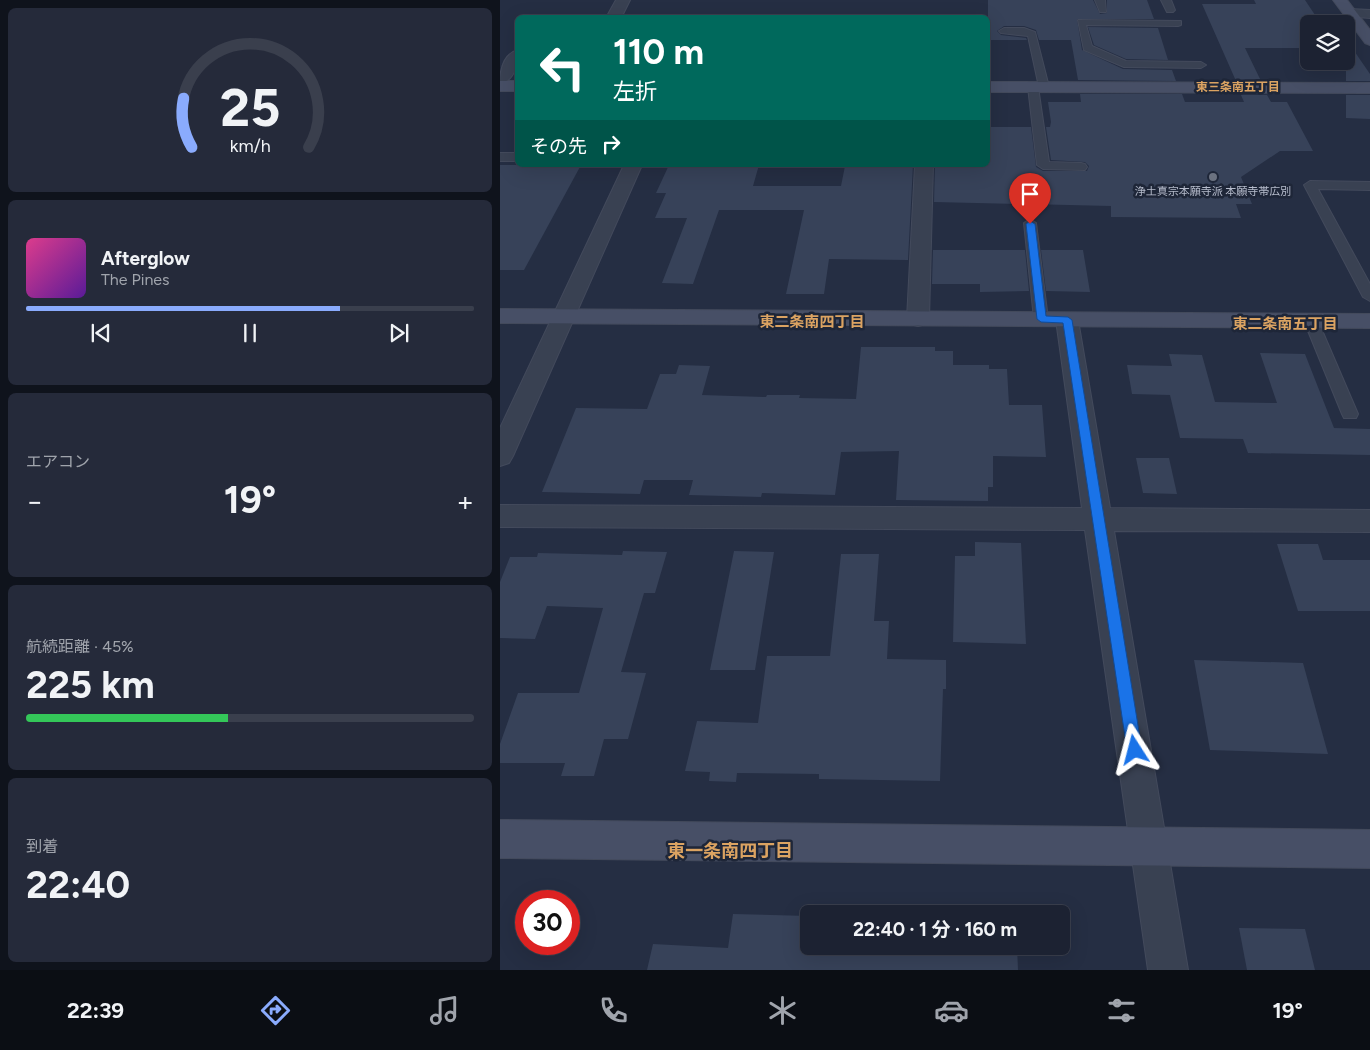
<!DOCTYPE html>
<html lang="ja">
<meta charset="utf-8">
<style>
body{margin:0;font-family:Figtree,"Noto Sans JP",sans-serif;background:#252a3a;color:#f1f3f6;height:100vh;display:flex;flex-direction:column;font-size:19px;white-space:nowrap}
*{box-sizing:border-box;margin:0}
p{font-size:16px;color:#a0a4ac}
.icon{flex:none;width:28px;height:28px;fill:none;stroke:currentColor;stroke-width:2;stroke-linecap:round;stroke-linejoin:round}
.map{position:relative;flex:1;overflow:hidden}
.sheet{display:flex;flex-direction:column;gap:8px;padding:8px;background:#0f131c;width:500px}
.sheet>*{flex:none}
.guide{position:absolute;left:15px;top:15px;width:475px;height:152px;border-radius:8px;box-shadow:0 5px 20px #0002,0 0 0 1px #3a3f4d;background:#00695c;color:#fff;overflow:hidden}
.buttons{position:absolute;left:800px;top:15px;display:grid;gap:10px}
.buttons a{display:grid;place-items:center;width:55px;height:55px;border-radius:8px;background:#1c2232;box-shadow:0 5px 20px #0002,0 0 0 1px #3a3f4d;font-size:25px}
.speed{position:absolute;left:15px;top:890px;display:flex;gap:10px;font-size:25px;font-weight:700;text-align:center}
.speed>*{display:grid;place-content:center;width:65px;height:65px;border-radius:50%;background:#1c2232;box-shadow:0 5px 20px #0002,0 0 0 1px #3a3f4d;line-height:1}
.speed .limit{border:8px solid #d22;background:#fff;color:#111}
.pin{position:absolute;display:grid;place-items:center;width:42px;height:42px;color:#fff;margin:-51px -21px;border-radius:50% 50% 50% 0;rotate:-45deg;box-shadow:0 0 5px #0007}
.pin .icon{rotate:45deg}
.me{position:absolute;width:55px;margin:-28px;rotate:351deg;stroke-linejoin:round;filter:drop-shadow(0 0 4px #0008)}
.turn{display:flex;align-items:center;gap:18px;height:105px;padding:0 15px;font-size:22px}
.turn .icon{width:65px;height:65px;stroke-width:2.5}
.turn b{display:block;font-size:35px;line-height:42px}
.then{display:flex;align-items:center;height:48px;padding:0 15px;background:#0003;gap:10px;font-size:19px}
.big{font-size:38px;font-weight:700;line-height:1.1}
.sheet .widget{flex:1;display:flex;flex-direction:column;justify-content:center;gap:8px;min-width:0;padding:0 18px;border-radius:8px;background:#252a3a}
.sheet .dial{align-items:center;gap:0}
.dial svg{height:130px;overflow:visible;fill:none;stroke:#3a3f4d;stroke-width:7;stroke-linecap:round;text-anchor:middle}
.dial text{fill:#f1f3f6;stroke:none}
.song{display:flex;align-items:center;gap:15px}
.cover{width:60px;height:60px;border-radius:8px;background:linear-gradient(135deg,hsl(330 70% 55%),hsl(270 70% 35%))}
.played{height:5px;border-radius:2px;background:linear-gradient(90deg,#8aabfd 70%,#3a3f4d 70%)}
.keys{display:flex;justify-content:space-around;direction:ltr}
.heat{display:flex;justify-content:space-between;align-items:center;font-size:28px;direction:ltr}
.charge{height:8px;border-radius:4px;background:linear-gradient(90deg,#34c759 45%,#3a3f4d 0)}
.trip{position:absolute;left:300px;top:905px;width:270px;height:50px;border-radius:8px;background:#1c2232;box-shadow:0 5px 20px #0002,0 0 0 1px #3a3f4d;font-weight:700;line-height:50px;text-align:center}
.dock{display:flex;height:80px;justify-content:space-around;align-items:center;background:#0b0e14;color:#a0a4ac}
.dock .icon{width:35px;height:35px}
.dock .active{color:#8aabfd}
.dock b{font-size:22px;color:#f1f3f6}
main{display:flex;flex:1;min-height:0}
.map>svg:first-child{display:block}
</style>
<main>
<section class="sheet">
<div class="widget dial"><svg viewBox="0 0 100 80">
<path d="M14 69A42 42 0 1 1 86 69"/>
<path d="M14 69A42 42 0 0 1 9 39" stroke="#8aabfd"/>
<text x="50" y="56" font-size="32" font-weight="700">25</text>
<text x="50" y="72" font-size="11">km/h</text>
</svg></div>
<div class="widget">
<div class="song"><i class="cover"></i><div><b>Afterglow</b><p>The Pines</p></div></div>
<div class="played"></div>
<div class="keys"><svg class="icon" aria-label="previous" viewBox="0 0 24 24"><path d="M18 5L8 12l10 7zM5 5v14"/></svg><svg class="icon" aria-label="pause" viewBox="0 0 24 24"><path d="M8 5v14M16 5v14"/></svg><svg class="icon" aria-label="next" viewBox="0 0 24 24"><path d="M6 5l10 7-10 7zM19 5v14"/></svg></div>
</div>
<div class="widget"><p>エアコン</p>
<div class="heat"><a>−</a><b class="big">19°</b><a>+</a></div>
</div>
<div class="widget"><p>航続距離 · 45%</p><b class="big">225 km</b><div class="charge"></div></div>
<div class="widget"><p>到着</p><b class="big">22:40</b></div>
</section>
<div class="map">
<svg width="870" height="970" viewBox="0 0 870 970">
<rect width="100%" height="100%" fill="#252e43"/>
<g fill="#374259">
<path d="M488,0H593L600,14L607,13V0H647L654,19H577L582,50L623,69L672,70L676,81L578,80L571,40H539L536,30L524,26H504L497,31L501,35L526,38L527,40H488Z"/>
<path d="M754,0H805L821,24H809V48H745L761,81H736L702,4H756Z"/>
<path d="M588,27L658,28L668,60L626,59L594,45Z"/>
<path d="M846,39L870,74V81H846Z"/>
<path d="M580,94H682L685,102H744L741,95H767L771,102H787L813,151H780L741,177L752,204H736L741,218L611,217V206L434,202L435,165H488V127H531L536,167L543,171H587L589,166L585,162L551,160L546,127H550L551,122L548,102H581Z"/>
<path d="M846,95H870V119L846,118Z"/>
<path d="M0,165H81L24,270H0Z"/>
<path d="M169,165H259L253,186H341L345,166L413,165L408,260L329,259L324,294H286L304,210H219L193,284L162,283L187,218H155L166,193H156Z"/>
<path d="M433,250H525L529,291L480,292V284H432Z"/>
<path d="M541,250H583L590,292L546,291Z"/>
<path d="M361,347H435V351H453V365H489V369H507L509,405H542L546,457L493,456V487H488V501L396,500L399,451L341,452L335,495L262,493L261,497L189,495L193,480H144L140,494L42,492L76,408L147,409L160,374H176L179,365L210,366L202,395L266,397L267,395H300L299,398L356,399Z"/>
<path d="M760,353L805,354L834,428L870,429V455L748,453L743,439L680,438L670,395L632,394L627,365L672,366L669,354L702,355L715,402L777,403Z"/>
<path d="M636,458H669L677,494L643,493Z"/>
<path d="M475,542L521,543L526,644L453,642L455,556H475Z"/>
<path d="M777,544H818L823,560H870V611H798Z"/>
<path d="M123,551L167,552L155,593H144L121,672L146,673L128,739H104L94,776H61L65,763H0V744L18,693H79L103,608L47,606L35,639L0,638V582L10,557H37L38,553L122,555Z"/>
<path d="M234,551L274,552L255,670H210Z"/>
<path d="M341,554H379L374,621H389L387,659L446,660V689H443L440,781L319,779V774L237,773L236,782L209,781L210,772L185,771L197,721L258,723L267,656H330Z"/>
<path d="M694,660L803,663L828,754L710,750Z"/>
<path d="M233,914L309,916V946H517L518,970H147L153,944L228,948Z"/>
<path d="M739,928L805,929L815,970H747Z"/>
</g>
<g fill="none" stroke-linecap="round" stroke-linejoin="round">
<g stroke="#434a5c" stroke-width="2">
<g id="lane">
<path d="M595,0H605L606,12H600Z"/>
<path d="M661,0H671L675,10L673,12H667Z"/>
<path d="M578,20L681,21V25L678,26L586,25L592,46L626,61L701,62L706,65L701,68L624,67L584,50Z"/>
<path d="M504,28H524L535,32L549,87L548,89L544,90L539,87L528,36L501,33L499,31Z"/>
<path d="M533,84L538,87L549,162L581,163L585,164L587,167L585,170L543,169L537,165L528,87Z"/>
<rect x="0" y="153" width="18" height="8"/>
<path d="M810,181L870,182V190L818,189L870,284V301L863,297L804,185Z"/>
<path d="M530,219L536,223L548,319L541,324L534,319L524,223Z"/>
<path d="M811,316L818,321L858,414L856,418H844L842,414L804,321Z"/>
</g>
</g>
<g stroke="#434a5c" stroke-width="2">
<g id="street">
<path d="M116,0H130L121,18H106Z"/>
<path d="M850,9L870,10V18L845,16L843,13Z"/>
<path d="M18,50C18,64 15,80 0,84C0,71 3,54 18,50Z"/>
<path d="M124,165H142L13,456L9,463L0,466V428Z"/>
<path d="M415,165H433L429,319L426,324L418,326L410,324L407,319Z"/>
<path d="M567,313L575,315L578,320L610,508L870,510V532L614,531L688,970H648L585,530L0,527V505L582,508L556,320L559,315Z"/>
</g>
</g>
<g stroke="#434a5c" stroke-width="2">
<g id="secondary">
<path d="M833,0H847L870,30V45L865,43Z"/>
<rect x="0" y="81" width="18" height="10"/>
<path d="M488,82L870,83V93L488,92Z"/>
<path d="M0,309L870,314V328L0,323Z"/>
<path d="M0,820L870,830V868L0,858Z"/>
</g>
</g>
<use href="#lane" fill="#394152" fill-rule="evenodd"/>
<use href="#street" fill="#394152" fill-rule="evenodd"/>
<use href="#secondary" fill="#474f66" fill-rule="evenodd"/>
</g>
<path fill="#1a73e8" stroke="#114b97" d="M530,221L535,224L546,316L568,317L572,320L642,750L640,755L635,757L630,755L627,750L563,323L541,322L537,319L526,224Z"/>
<circle fill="#6b7280" stroke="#1e2638" stroke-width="2" cx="713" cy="177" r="5"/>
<g text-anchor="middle" stroke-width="5" stroke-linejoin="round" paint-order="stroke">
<g font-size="11" fill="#b6bccc" stroke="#1e2638">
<text x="713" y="195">浄土真宗本願寺派 本願寺帯広別</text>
</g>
<g font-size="12" font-weight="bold" fill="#dba362" stroke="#1e2638">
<text x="738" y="91">東三条南五丁目</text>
</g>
<g font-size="15" font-weight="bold" fill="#dba362" stroke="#1e2638">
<text x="312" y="327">東二条南四丁目</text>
<text x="785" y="329">東二条南五丁目</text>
</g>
<g font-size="18" font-weight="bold" fill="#dba362" stroke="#1e2638">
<text x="230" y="857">東一条南四丁目</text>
</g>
</g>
</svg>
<div class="buttons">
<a><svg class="icon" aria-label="layers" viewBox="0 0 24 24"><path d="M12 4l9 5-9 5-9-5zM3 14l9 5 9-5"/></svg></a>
</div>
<div class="speed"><div class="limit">30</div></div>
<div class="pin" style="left:530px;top:224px;background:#d93025"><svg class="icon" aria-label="arrive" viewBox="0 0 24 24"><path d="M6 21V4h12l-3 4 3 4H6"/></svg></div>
<svg class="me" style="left:635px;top:750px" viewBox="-20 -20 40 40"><path d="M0-17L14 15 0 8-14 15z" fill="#1a73e8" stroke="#fff" stroke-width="4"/></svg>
<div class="trip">22:40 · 1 分 · 160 m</div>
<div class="guide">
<div class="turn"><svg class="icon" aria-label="left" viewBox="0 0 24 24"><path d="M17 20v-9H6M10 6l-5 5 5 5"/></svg><div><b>110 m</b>左折</div></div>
<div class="then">その先<svg class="icon" aria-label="right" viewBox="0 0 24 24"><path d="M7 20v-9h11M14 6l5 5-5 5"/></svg></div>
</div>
</div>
</main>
<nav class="dock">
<b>22:39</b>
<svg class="icon active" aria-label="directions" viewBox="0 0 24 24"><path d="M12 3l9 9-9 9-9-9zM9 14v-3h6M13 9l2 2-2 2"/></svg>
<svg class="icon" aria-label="music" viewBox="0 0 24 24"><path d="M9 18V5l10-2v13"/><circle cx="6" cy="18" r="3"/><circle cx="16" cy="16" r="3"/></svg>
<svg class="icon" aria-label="phone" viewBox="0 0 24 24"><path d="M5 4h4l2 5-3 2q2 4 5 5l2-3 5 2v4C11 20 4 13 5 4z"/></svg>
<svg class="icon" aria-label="climate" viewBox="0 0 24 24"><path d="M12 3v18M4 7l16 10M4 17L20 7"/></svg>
<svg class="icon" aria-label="car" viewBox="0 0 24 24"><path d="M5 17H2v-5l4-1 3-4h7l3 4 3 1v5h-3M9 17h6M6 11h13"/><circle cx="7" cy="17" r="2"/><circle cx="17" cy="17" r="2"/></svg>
<svg class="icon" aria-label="filters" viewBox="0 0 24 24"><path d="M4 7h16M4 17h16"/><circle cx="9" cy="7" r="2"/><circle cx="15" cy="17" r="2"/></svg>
<b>19°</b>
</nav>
